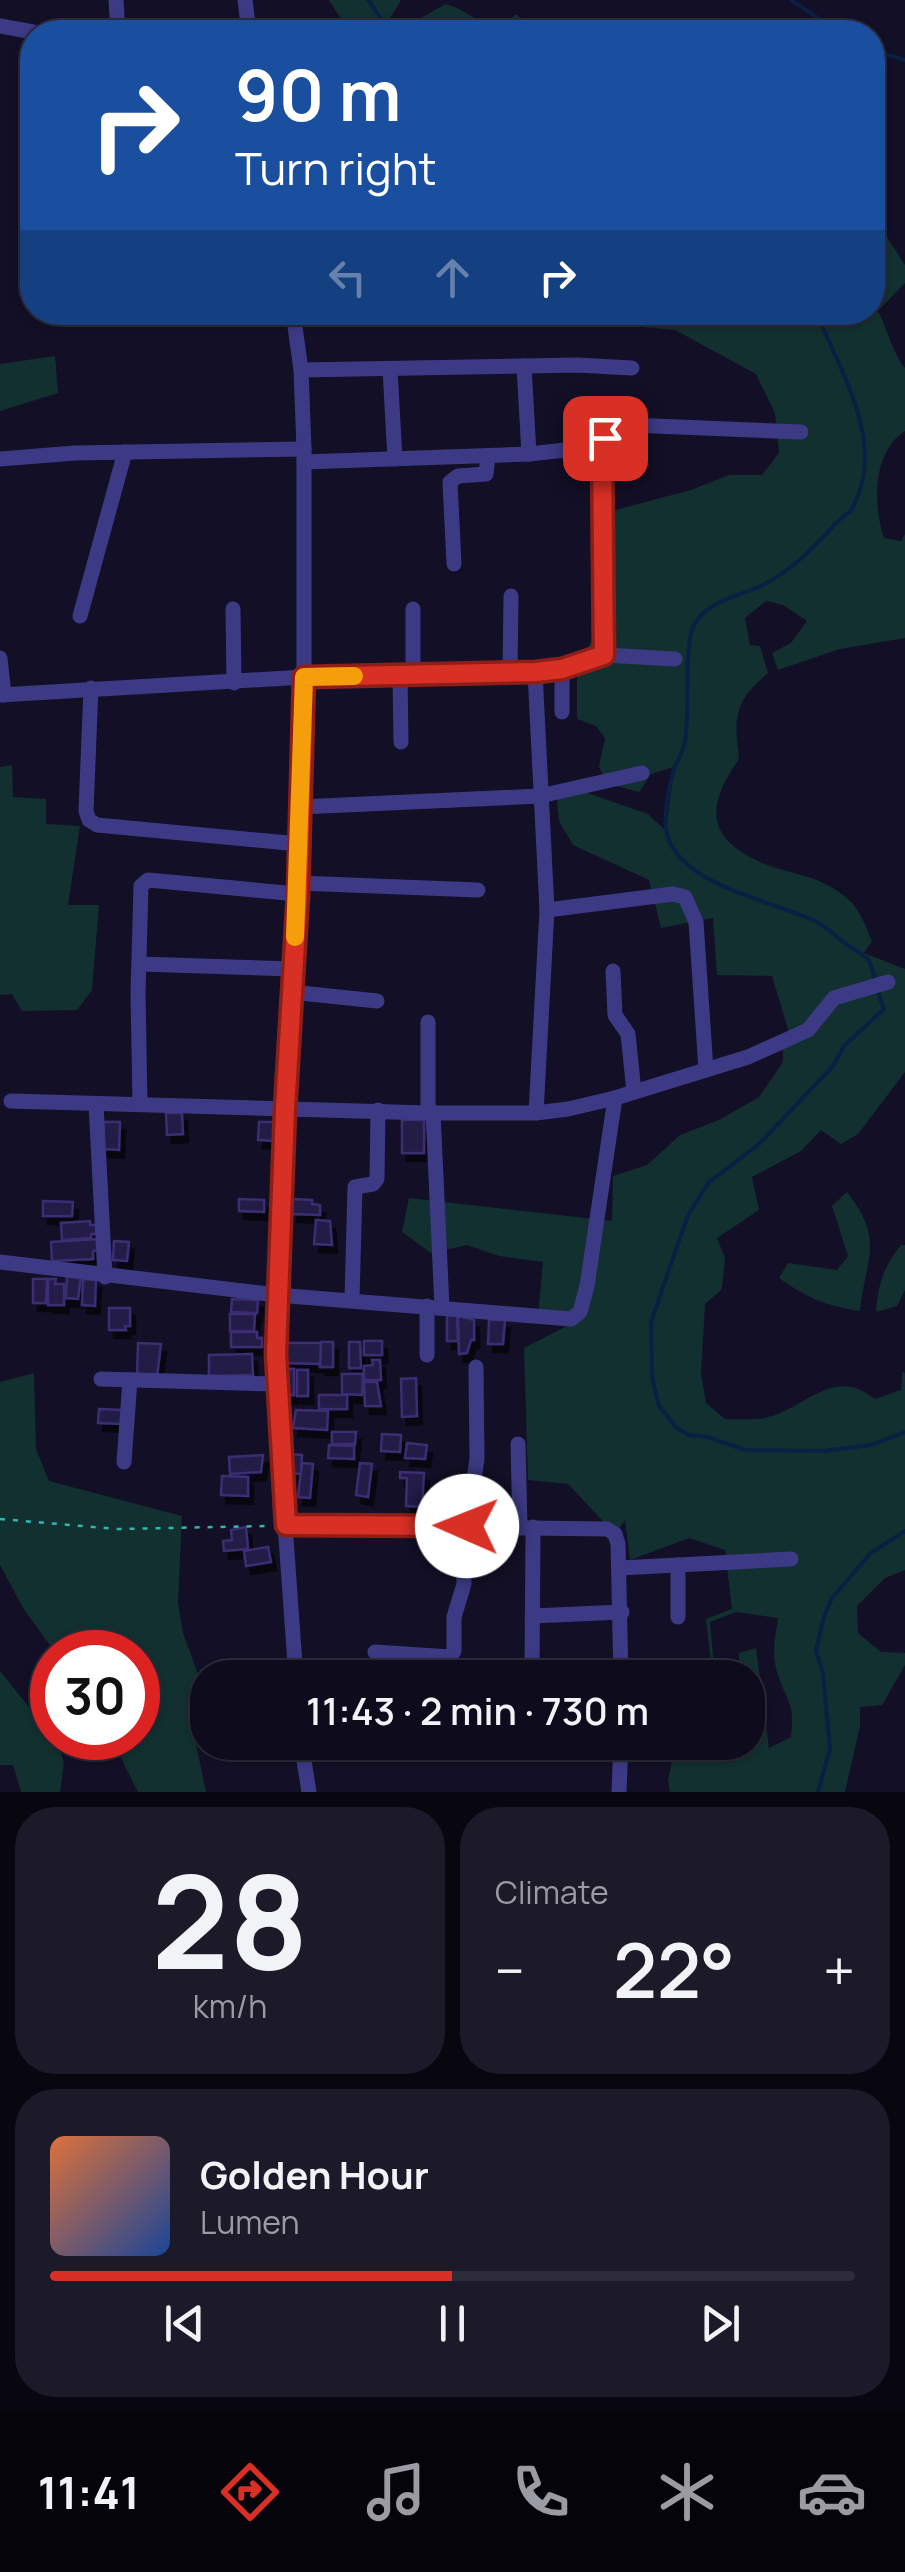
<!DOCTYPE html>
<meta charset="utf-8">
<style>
body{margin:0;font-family:Manrope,sans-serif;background:#1c1929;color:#f1f3f6;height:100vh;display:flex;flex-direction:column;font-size:38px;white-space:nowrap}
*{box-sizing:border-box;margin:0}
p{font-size:32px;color:#9b9ba3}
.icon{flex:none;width:55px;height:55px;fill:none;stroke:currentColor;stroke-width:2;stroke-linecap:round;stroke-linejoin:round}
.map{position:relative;height:1792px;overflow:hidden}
.sheet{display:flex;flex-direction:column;gap:15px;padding:15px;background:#08060f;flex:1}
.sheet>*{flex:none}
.guide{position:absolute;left:20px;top:20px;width:865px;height:305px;border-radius:40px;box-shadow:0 2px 8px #0004,0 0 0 2px #2e2b3b;background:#1a4fa0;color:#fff;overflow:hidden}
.speed{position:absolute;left:30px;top:1630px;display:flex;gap:20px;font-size:50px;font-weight:700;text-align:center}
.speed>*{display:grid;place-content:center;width:130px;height:130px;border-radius:50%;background:#0e0b1c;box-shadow:0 2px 8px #0004,0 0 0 2px #2e2b3b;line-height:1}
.speed .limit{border:15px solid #d22;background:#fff;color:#111}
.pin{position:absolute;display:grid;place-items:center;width:85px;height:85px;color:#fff;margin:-42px;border-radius:20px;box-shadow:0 5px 15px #0006}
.me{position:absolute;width:110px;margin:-55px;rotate:271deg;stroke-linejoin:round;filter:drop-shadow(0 0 8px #0008)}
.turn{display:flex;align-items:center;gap:35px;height:210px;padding:0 50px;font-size:45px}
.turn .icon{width:130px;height:130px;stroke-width:2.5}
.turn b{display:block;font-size:70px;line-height:85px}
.lanes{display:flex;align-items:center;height:95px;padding:0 50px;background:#0003;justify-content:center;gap:50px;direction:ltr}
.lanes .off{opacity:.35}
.big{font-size:75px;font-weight:600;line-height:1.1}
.sheet .card{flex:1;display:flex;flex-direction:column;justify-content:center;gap:15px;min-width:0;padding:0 35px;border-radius:40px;background:#1c1929}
.sheet .dial{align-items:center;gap:0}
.dial b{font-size:130px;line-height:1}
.song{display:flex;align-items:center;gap:30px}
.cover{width:120px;height:120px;border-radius:15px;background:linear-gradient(135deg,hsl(20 70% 55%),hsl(220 70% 35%))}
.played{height:10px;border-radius:5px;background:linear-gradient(90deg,#d93025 50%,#2e2b3b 50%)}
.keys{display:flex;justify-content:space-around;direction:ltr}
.heat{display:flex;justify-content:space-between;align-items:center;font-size:55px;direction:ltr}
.sheet .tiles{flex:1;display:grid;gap:15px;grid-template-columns:1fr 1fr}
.card:last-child{grid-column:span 2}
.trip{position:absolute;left:190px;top:1660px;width:575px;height:100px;border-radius:40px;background:#0e0b1c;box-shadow:0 2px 8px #0004,0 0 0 2px #2e2b3b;font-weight:600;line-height:100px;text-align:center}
.tabs{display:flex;height:160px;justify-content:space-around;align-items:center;background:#06040b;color:#9b9ba3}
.tabs .icon{width:70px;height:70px}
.tabs .current{color:#d93025}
.tabs b{font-size:45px;color:#f1f3f6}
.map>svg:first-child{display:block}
</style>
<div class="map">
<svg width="905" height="1792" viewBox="0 0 905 1792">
<defs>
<filter id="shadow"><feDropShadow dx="5" dy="8" stdDeviation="0" flood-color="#0009"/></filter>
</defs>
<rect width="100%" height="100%" fill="#130f26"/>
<g fill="#12302f">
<path d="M329,0H401L386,25L399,32H349Z"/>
<path d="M446,4C466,10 478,23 498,29L516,14L535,32H406L417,20Z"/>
<path d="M873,215L905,265V283L878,311C887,328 893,354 905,368V431C872,453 873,505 884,538L901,541L905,534V638L840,649L778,670L772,653L791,643L807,621L783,605L766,601L745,618L750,645L760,646L768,673C734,701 734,717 739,759C710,801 702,834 756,860C788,876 818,872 849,900C860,910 866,927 872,941L864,953L905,969V1072L858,1134L841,1144L821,1130L801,1151L752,1177L759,1210L717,1238L725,1258L722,1289L705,1304L701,1374L706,1403L725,1419C738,1419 753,1420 765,1418C807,1408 833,1365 875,1399L901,1390L902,1372L905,1373V1570L885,1578L857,1606L858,1633L881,1652L905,1653V1665L882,1705L860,1707V1726L845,1792H670L668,1780L676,1743H716L718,1753L731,1762L748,1753V1678L739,1677V1653L756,1648L769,1748L791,1737C795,1703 788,1704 778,1675C771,1656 775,1637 778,1618L736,1612L710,1622L715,1677H701L711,1663L706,1619L732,1609L725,1550L689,1538L630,1560L625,1520L615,1534L568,1484L528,1480L524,1348L582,1318L538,1317L543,1262L499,1256L467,1245L431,1253L402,1232L409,1198L612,1221L613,1176L647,1165L680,1135L719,1120L759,1097L783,1062V1040L791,1039L772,976L717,975L713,918L661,928L649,880L573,845L559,821L556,787L582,791L648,814L666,831L674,767L651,774L639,792L606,783L599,766L605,738L596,726L577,719V663L598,632L608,512L691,490L729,475H762L779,453L775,413L756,374L675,330L641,327L605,316L500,322L484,313L872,312Z"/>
<path d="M55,356L58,393L0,411V364Z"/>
<path d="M12,765L13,797L46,799V824L80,826L68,905H99L92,990L77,1010L22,1011L12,994L0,995V767Z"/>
<path d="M847,1192C885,1241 866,1255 860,1311C828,1307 805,1297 779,1278L788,1263L837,1270L848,1256L832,1206Z"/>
<path d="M901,1245H905V1290L897,1306L876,1312C878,1285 883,1267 901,1245Z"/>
<path d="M34,1373L36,1449L49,1481L182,1516L178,1603L183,1633L198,1674L196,1744L206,1792H138L111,1738H138V1652H55L23,1608L0,1565V1382Z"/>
<path d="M0,1671L57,1742L64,1762L60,1792H21L13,1765H0Z"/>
</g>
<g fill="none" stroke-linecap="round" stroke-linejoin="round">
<g stroke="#0a1f44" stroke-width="4">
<path d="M368,0L385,25L399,32"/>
<path d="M791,0L839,32"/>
<path d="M872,50L905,60"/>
<path d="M816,312C840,371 887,443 853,507C850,514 843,516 837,522C815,547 793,569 763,585C739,597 706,600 693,627C684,647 690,715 685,741C684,751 677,760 674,769C669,787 664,810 666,829C673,884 774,901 815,921C826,926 835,936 845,943C852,949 865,954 869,961C872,967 874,976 876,983"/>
<path d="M878,992L884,1009L844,1046L833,1066L758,1145L709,1182L688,1215L651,1322L652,1377L659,1406L677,1428L689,1435L708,1437L745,1450L823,1451L871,1445L905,1432"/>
<path d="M818,1792L830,1749L823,1673L816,1651L824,1616L832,1598L871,1553L905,1531"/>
</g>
</g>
<g fill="#241b47" stroke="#3b2d73" stroke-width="2.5" filter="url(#shadow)">
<path d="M166,1113H182L183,1134L167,1135Z"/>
<rect x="402" y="1120" width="22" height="33"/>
<path d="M103,1122H120L119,1150L103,1149Z"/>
<path d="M259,1122H276L274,1141L258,1140Z"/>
<path d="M239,1199L264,1200V1212L239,1211Z"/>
<path d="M293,1199L312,1200V1204L320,1205V1215L292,1214Z"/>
<path d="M43,1201L73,1202L72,1216H43Z"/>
<path d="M316,1220L330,1221L332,1245L314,1244Z"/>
<path d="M90,1221V1225H96V1234H91V1238L62,1240L61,1223Z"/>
<path d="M98,1239L99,1250L93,1251V1259L52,1261L51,1242Z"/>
<path d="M114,1241L129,1242L127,1261L113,1260Z"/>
<path d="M67,1275L81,1276L78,1299L66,1298Z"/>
<path d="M33,1279H47L46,1303H33Z"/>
<path d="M48,1279H56L55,1284H64V1305H48Z"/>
<path d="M83,1279L96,1280L95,1306L82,1305Z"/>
<path d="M232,1299L258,1300L257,1313L231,1312Z"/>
<path d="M109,1308H130V1326H125L126,1330H109Z"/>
<path d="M230,1314H255L254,1331H230Z"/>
<path d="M447,1315H457L458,1341H447Z"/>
<path d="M458,1316L474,1320V1340H471L467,1353L459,1354Z"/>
<path d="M489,1320H505L503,1344H488Z"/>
<path d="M231,1332H257V1338H262V1347H231Z"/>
<rect x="364" y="1341" width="18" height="14"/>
<path d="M321,1342H333V1367H320Z"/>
<path d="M349,1342H360L361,1368H349Z"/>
<path d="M138,1343L161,1344L157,1377L137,1376Z"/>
<path d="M285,1343H321L320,1364L285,1363Z"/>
<path d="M252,1354L253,1375L209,1376V1355Z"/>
<path d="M372,1360H380L381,1380H364V1366L373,1365Z"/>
<path d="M283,1369H294V1395L283,1396Z"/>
<rect x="297" y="1370" width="11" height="26"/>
<path d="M342,1374H363L362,1395L342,1394Z"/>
<path d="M416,1378L417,1416L402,1417L401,1379Z"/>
<path d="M364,1382H377L381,1406H365Z"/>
<rect x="319" y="1395" width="28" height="14"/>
<path d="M99,1409L123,1410V1424L98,1423Z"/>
<path d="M296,1410L328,1411L327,1430L293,1428Z"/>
<path d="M332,1432H356L355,1444H332Z"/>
<path d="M382,1434L401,1435L400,1452L381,1451Z"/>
<path d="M407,1443L427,1445L425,1459L405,1458Z"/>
<path d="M329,1445L354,1446V1459L328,1458Z"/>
<path d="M289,1454L302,1455L301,1474L287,1473L286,1456Z"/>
<path d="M263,1455L261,1472L230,1474L229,1457Z"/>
<path d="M302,1463L313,1464L310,1498L298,1497Z"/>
<path d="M360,1463L372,1464L368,1497L356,1495Z"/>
<path d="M400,1472L424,1473L422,1507L406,1506L407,1478H400Z"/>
<path d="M222,1476L248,1477V1496L221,1495Z"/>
<path d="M246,1527L248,1549L224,1551L223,1541L232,1540L231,1530Z"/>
<path d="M268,1547L271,1562L246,1566L244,1551Z"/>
</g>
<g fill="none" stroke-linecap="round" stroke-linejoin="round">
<path stroke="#2fb8b0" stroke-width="2.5" stroke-dasharray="5 8" stroke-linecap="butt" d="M0,1519L117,1529L268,1526"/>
<g stroke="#3d3a85" stroke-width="15">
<path d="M116,0L118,32"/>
<path d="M245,0L249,32"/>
<path d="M0,26L33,32"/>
<path d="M293,312L301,370L304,449V677L275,1384L296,1678"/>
<path d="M524,366L529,454"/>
<path d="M390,369L395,459"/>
<path d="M301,370L577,365L632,368"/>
<path d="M0,459L75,453L304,449"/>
<path d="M304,462L529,454L602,446"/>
<path d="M454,564L450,482L458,476L486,474L488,456"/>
<path d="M233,609L234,683"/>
<path d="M80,616L125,452"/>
<path d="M604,655L675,659"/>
<path d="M0,658L4,695"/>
<path d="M510,672L511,596"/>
<path d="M535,672L547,910L536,1113"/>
<path d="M400,675L401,742"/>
<path d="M413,675V609"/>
<path d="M91,688L86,811L89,820L97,825L299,844"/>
<path d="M0,695L304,677L535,672L562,669L604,655L602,446L605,438L630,425L801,432"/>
<path d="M562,712V669"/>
<path d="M300,807L540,796L642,773"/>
<path d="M298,883L478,890"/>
<path d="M547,910L673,894L685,897L696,922L706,1070"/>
<path d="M140,964L293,969"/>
<path d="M613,971L615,1015L628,1034L634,1092"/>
<path d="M291,992L377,1001"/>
<path d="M11,1101L428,1113H536L568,1109L615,1098L748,1057L808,1030L834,998L888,982"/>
<path d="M96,1104L105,1277"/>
<path d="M140,1104L138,992L141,886L148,880L159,881L297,894"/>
<path d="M433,1112L442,1307"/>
<path d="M428,1113V1022"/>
<path d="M0,1262L277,1295L571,1319L580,1312L587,1286L615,1098"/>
<path d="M352,1300L355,1187L373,1184L377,1179L378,1110"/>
<path d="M427,1355V1306"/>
<path d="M101,1379L275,1384"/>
<path d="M518,1444L520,1527"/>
<path d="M124,1462L130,1380"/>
<path d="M285,1525L607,1529L615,1534L618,1544L621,1678"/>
<path d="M467,1526L477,1459L476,1367"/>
<path d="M678,1565V1617"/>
<path d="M620,1568L791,1559"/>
<path d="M532,1616L622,1612"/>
<path d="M375,1652L450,1657L454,1651V1617L464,1584L462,1525"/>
<path d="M532,1678L533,1527"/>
<path d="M301,1742L309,1792"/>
<path d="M619,1792L621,1742"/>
</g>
</g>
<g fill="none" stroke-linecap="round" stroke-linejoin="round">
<g stroke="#8d1f18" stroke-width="25">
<path id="route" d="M467,1526L286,1525L276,1354L285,1110L298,894L304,677L536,672L562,669L604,655L602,446L605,438"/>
</g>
<use href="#route" stroke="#d93025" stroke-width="18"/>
<path stroke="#f59e0b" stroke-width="18" d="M295,937L304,677L354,676"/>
</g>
</svg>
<div class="speed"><div class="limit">30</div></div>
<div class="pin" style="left:605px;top:438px;background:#d93025"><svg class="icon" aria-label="arrive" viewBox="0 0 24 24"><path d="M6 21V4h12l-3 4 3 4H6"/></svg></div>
<svg class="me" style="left:467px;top:1526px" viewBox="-20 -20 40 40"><circle r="19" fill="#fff"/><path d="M0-13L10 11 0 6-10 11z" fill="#d93025"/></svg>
<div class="trip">11:43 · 2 min · 730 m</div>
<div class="guide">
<div class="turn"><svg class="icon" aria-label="right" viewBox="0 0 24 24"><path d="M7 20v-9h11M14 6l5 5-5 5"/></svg><div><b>90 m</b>Turn right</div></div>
<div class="lanes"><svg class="icon off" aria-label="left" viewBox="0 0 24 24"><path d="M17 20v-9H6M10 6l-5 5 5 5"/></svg><svg class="icon off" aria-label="ahead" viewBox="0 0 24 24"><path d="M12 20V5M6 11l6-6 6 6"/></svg><svg class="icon" aria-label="right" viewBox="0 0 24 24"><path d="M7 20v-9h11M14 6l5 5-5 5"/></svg></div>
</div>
</div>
<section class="sheet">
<div class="tiles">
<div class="card dial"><b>28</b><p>km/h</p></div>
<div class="card"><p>Climate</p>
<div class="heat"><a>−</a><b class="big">22°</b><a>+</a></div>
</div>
<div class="card">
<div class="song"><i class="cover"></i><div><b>Golden Hour</b><p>Lumen</p></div></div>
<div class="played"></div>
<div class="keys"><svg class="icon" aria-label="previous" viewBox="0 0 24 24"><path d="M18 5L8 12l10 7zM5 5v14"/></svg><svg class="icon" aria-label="pause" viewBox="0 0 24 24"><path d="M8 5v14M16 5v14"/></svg><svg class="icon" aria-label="next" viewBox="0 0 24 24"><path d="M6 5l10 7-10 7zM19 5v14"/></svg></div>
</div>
</div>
</section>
<nav class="tabs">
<b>11:41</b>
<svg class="icon current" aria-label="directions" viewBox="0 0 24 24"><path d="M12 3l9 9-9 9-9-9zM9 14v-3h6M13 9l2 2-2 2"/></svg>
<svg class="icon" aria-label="music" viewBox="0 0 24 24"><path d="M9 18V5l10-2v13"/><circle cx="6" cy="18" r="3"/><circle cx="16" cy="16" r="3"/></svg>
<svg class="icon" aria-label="phone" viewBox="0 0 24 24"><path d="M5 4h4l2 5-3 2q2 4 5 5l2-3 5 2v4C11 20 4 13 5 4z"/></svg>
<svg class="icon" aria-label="climate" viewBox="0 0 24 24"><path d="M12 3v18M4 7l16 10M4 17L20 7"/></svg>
<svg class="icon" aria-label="car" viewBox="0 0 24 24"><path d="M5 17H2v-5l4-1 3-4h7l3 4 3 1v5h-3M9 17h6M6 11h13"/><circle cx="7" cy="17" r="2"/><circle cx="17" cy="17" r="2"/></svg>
</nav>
